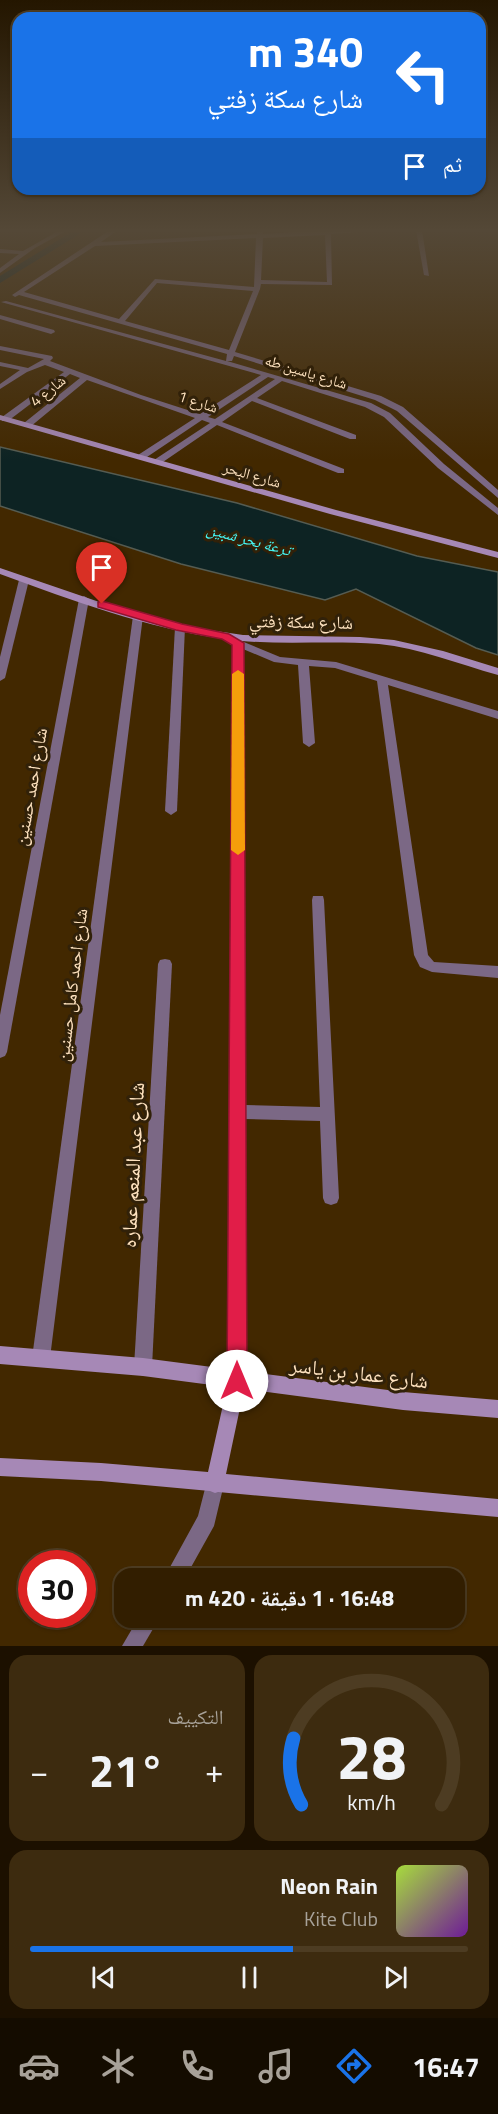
<!DOCTYPE html>
<html lang="ar">
<meta charset="utf-8">
<style>
body{margin:0;font-family:"Titillium Web","Noto Naskh Arabic",sans-serif;background:#3d2b0f;color:#f1f3f6;direction:rtl;height:100vh;display:flex;flex-direction:column;font-size:22px;white-space:nowrap}
*{box-sizing:border-box;margin:0}
p{font-size:20px;color:#a8a299}
.icon{flex:none;width:33px;height:33px;fill:none;stroke:currentColor;stroke-width:2;stroke-linecap:round;stroke-linejoin:round}
.map{position:relative;height:1646px;overflow:hidden;direction:ltr}
.details{display:flex;flex-direction:column;gap:9px;padding:9px;background:#1c1000;flex:1}
.details>*{flex:none}
.banner{position:absolute;left:12px;top:12px;width:474px;height:183px;border-radius:18px;box-shadow:0 2px 4px #0004,0 0 0 2px #4d3c22;direction:rtl;background:#1a73e8;color:#fff;overflow:hidden}
.speed{position:absolute;left:18px;top:1550px;display:flex;gap:12px;font-size:30px;font-weight:700;text-align:center}
.speed>*{display:grid;place-content:center;width:78px;height:78px;border-radius:50%;background:#321e00;box-shadow:0 2px 4px #0004,0 0 0 2px #4d3c22;line-height:1}
.speed .limit{border:9px solid #d22;background:#fff;color:#111}
.pin{position:absolute;display:grid;place-items:center;width:51px;height:51px;color:#fff;margin:-62px -26px;border-radius:50% 50% 50% 0;rotate:-45deg;box-shadow:0 0 6px #0007}
.pin .icon{rotate:45deg}
.me{position:absolute;width:66px;margin:-33px;rotate:0deg;stroke-linejoin:round;filter:drop-shadow(0 0 4px #0008)}
.turn{display:flex;align-items:center;gap:21px;height:126px;padding:0 24px;font-size:27px}
.turn .icon{width:78px;height:78px;stroke-width:2.5}
.turn b{display:block;font-size:42px;line-height:51px}
.then{display:flex;align-items:center;height:57px;padding:0 24px;background:#0003;gap:12px;font-size:22px}
.big{font-size:45px;font-weight:700;line-height:1.1}
.details .tile{flex:1;display:flex;flex-direction:column;justify-content:center;gap:9px;min-width:0;padding:0 21px;border-radius:18px;background:#3d2b0f}
.details .dial{align-items:center;gap:0}
.dial svg{height:156px;overflow:visible;fill:none;stroke:#4d3c22;stroke-width:7;stroke-linecap:round;text-anchor:middle}
.dial text{fill:#f1f3f6;stroke:none}
.song{display:flex;align-items:center;gap:18px}
.cover{width:72px;height:72px;border-radius:9px;background:linear-gradient(135deg,hsl(80 70% 55%),hsl(280 70% 35%))}
.played{height:6px;border-radius:3px;background:linear-gradient(90deg,#1a73e8 60%,#4d3c22 60%)}
.keys{display:flex;justify-content:space-around;direction:ltr}
.heat{display:flex;justify-content:space-between;align-items:center;font-size:33px;direction:ltr}
.details .tiles{flex:1;display:grid;gap:9px;grid-template-columns:1fr 1fr}
.tile:last-child{grid-column:span 2}
.trip{position:absolute;left:114px;top:1568px;width:351px;height:60px;border-radius:18px;background:#321e00;box-shadow:0 2px 4px #0004,0 0 0 2px #4d3c22;font-weight:700;line-height:60px;text-align:center;direction:rtl}
.tabs{display:flex;height:96px;justify-content:space-around;align-items:center;background:#140c00;color:#a8a299}
.tabs .icon{width:42px;height:42px}
.tabs .selected{color:#1a73e8}
.tabs b{font-size:27px;color:#f1f3f6}
.map>svg:first-child{display:block}
</style>
<div class="map">
<svg width="498" height="1646" viewBox="0 0 498 1646">
<rect width="100%" height="100%" fill="#422800"/>
<path fill="#0d2323" stroke="#555c52" stroke-width="1.5" d="M0,447L237,503L417,556L498,572V655L476,648L356,589L325,600L181,564L0,506Z"/>
<g fill="none" stroke-linecap="round" stroke-linejoin="round">
<path fill="#0d2323" fill-rule="evenodd" d="M75,230H86L0,283V276Z"/>
<g fill="#7b6885" fill-rule="evenodd">
<path d="M60,230H68L35,248L0,273V268L19,254L0,253V249L23,251Z"/>
<path d="M110,230H118L101,242L257,234V230H263V234L327,230H384L331,234L332,285L261,284L260,289L235,352L381,396L403,407L498,490V498L397,411L375,400L234,356L232,361H227L371,403L390,413L444,464L498,508V515L438,468L384,417L365,407L282,381L257,398L356,435V439H350L252,401L222,422L344,469V473H338L217,425L160,464H154V460L210,423L202,420L144,459H138V455L195,418L87,380L30,427H24V423L80,378L70,374L8,421H2V417L64,372L45,365L27,372L0,389V384L20,370L0,366V362L28,368L44,359L0,350V346L52,356L53,358L50,361L141,395L200,414L261,375L1,302L6,301L226,361L227,354L19,295L15,297L12,295ZM325,235L327,282L261,280L263,238ZM256,238L254,287L155,279L119,319L24,292L95,246ZM157,283L253,291L229,350L125,321ZM268,377L275,379L215,419L208,417Z"/>
<path d="M416,230H422L429,276L424,275Z"/>
<path d="M0,315L54,330L55,332L51,334L0,319Z"/>
<path d="M24,577L29,580L5,678L0,681V657L19,580Z"/>
<path d="M84,596L89,599L7,1052L5,1056L0,1058V1015L79,599Z"/>
<path d="M138,613L143,616L50,1358L47,1364L41,1367L35,1364L32,1358L133,616Z"/>
<path d="M180,624L185,627L177,811L171,815L165,811L175,627Z"/>
<path d="M234,638L280,657L336,662L498,711V719L388,685L428,955L434,962L498,966V978L432,972L420,967L414,955L377,681L335,668L309,666L315,743L309,747L303,743L298,665L274,662L243,649L245,1105L320,1107L312,900L313,896H323L324,900L339,1198L337,1203L331,1205L325,1203L323,1198L320,1121L245,1119L246,1381L243,1387L237,1390L231,1387L228,1381L233,644L229,641Z"/>
<path d="M165,959L170,960L172,964L152,1367L149,1373L143,1376L137,1373L134,1367L158,964L160,960Z"/>
<path d="M215,1475L222,1477L224,1484L214,1526L185,1578H164L198,1516L208,1477Z"/>
<path d="M139,1617H160L143,1646H122Z"/>
</g>
<g fill="#a688b6" fill-rule="evenodd">
<path d="M0,415L336,510L498,552V558L330,514L0,420Z"/>
<path d="M0,568L114,607L196,628L243,635L360,637L394,640L443,651L498,668V675C458,664 420,648 379,644C327,640 275,646 224,639C147,628 73,601 0,574Z"/>
<path d="M0,1346L143,1358L403,1392L498,1400V1418L403,1410L244,1389L226,1474L498,1499V1517L218,1492L215,1493L210,1491L101,1481L0,1476V1458L101,1463L208,1472L227,1387L143,1376L0,1364Z"/>
</g>
</g>
<linearGradient id="sky" x2="0" y2="1"><stop stop-color="#241600"/><stop offset="0.5" stop-color="#544837"/><stop offset="1" stop-color="#544837" stop-opacity="0"/></linearGradient>
<rect width="498" height="461" fill="url(#sky)"/>
<path fill="#e11d48" stroke="#92132f" stroke-width="1.5" d="M102,601L182,624L229,634L244,643L247,1381L244,1388L237,1391L230,1388L227,1381L232,645L222,639L176,630L98,607V602Z"/>
<path fill="#f59e0b" d="M238,670L244,674L245,850L238,855L231,850L232,674Z"/>
<g text-anchor="middle" stroke-width="6" stroke-linejoin="round" paint-order="stroke">
<g font-size="15" fill="#fde1be" stroke="#312109">
<text transform="translate(306 372) rotate(17)" y="5">شارع ياسين طه</text>
<text transform="translate(48 391) rotate(-39)" y="5">شارع 4</text>
<text transform="translate(198 402) rotate(18)" y="5">شارع 1</text>
<text transform="translate(252 475) rotate(16)" y="5">شارع البحر</text>
</g>
<g font-size="16" font-style="italic" fill="#45f8f6" stroke="#312109">
<text transform="translate(249 539) rotate(15)" y="6">ترعة بحر شبين</text>
</g>
<g font-size="18" fill="#fde1be" stroke="#312109">
<text transform="translate(301 622) rotate(1)" y="6">شارع سكة زفتي</text>
<text transform="translate(31 787) rotate(-80)" y="6">شارع احمد حسنين</text>
<text transform="translate(72 985) rotate(-83)" y="6">شارع احمد كامل حسنين</text>
</g>
<g font-size="21" fill="#fde1be" stroke="#312109">
<text transform="translate(133 1165) rotate(-87)" y="7">شارع عبد المنعم عماره</text>
<text transform="translate(359 1373) rotate(7)" y="7">شارع عمار بن ياسر</text>
</g>
</g>
</svg>
<div class="speed"><div class="limit">30</div></div>
<div class="pin" style="left:102px;top:604px;background:#d93025"><svg class="icon" aria-label="arrive" viewBox="0 0 24 24"><path d="M6 21V4h12l-3 4 3 4H6"/></svg></div>
<svg class="me" style="left:237px;top:1381px" viewBox="-20 -20 40 40"><circle r="19" fill="#fff"/><path d="M0-13L10 11 0 6-10 11z" fill="#e11d48"/></svg>
<div class="trip">16:48 · 1 دقيقة · 420 m</div>
<div class="banner">
<div class="turn"><svg class="icon" aria-label="left" viewBox="0 0 24 24"><path d="M17 20v-9H6M10 6l-5 5 5 5"/></svg><div><b>340 m</b>شارع سكة زفتي</div></div>
<div class="then">ثم<svg class="icon" aria-label="arrive" viewBox="0 0 24 24"><path d="M6 21V4h12l-3 4 3 4H6"/></svg></div>
</div>
</div>
<section class="details">
<div class="tiles">
<div class="tile dial"><svg viewBox="0 0 100 80">
<path d="M14 69A42 42 0 1 1 86 69"/>
<path d="M14 69A42 42 0 0 1 10 35" stroke="#1a73e8"/>
<text x="50" y="56" font-size="32" font-weight="700">28</text>
<text x="50" y="72" font-size="11">km/h</text>
</svg></div>
<div class="tile"><p>التكييف</p>
<div class="heat"><a>−</a><b class="big">21°</b><a>+</a></div>
</div>
<div class="tile">
<div class="song"><i class="cover"></i><div><b>Neon Rain</b><p>Kite Club</p></div></div>
<div class="played"></div>
<div class="keys"><svg class="icon" aria-label="previous" viewBox="0 0 24 24"><path d="M18 5L8 12l10 7zM5 5v14"/></svg><svg class="icon" aria-label="pause" viewBox="0 0 24 24"><path d="M8 5v14M16 5v14"/></svg><svg class="icon" aria-label="next" viewBox="0 0 24 24"><path d="M6 5l10 7-10 7zM19 5v14"/></svg></div>
</div>
</div>
</section>
<nav class="tabs">
<b>16:47</b>
<svg class="icon selected" aria-label="directions" viewBox="0 0 24 24"><path d="M12 3l9 9-9 9-9-9zM9 14v-3h6M13 9l2 2-2 2"/></svg>
<svg class="icon" aria-label="music" viewBox="0 0 24 24"><path d="M9 18V5l10-2v13"/><circle cx="6" cy="18" r="3"/><circle cx="16" cy="16" r="3"/></svg>
<svg class="icon" aria-label="phone" viewBox="0 0 24 24"><path d="M5 4h4l2 5-3 2q2 4 5 5l2-3 5 2v4C11 20 4 13 5 4z"/></svg>
<svg class="icon" aria-label="climate" viewBox="0 0 24 24"><path d="M12 3v18M4 7l16 10M4 17L20 7"/></svg>
<svg class="icon" aria-label="car" viewBox="0 0 24 24"><path d="M5 17H2v-5l4-1 3-4h7l3 4 3 1v5h-3M9 17h6M6 11h13"/><circle cx="7" cy="17" r="2"/><circle cx="17" cy="17" r="2"/></svg>
</nav>
